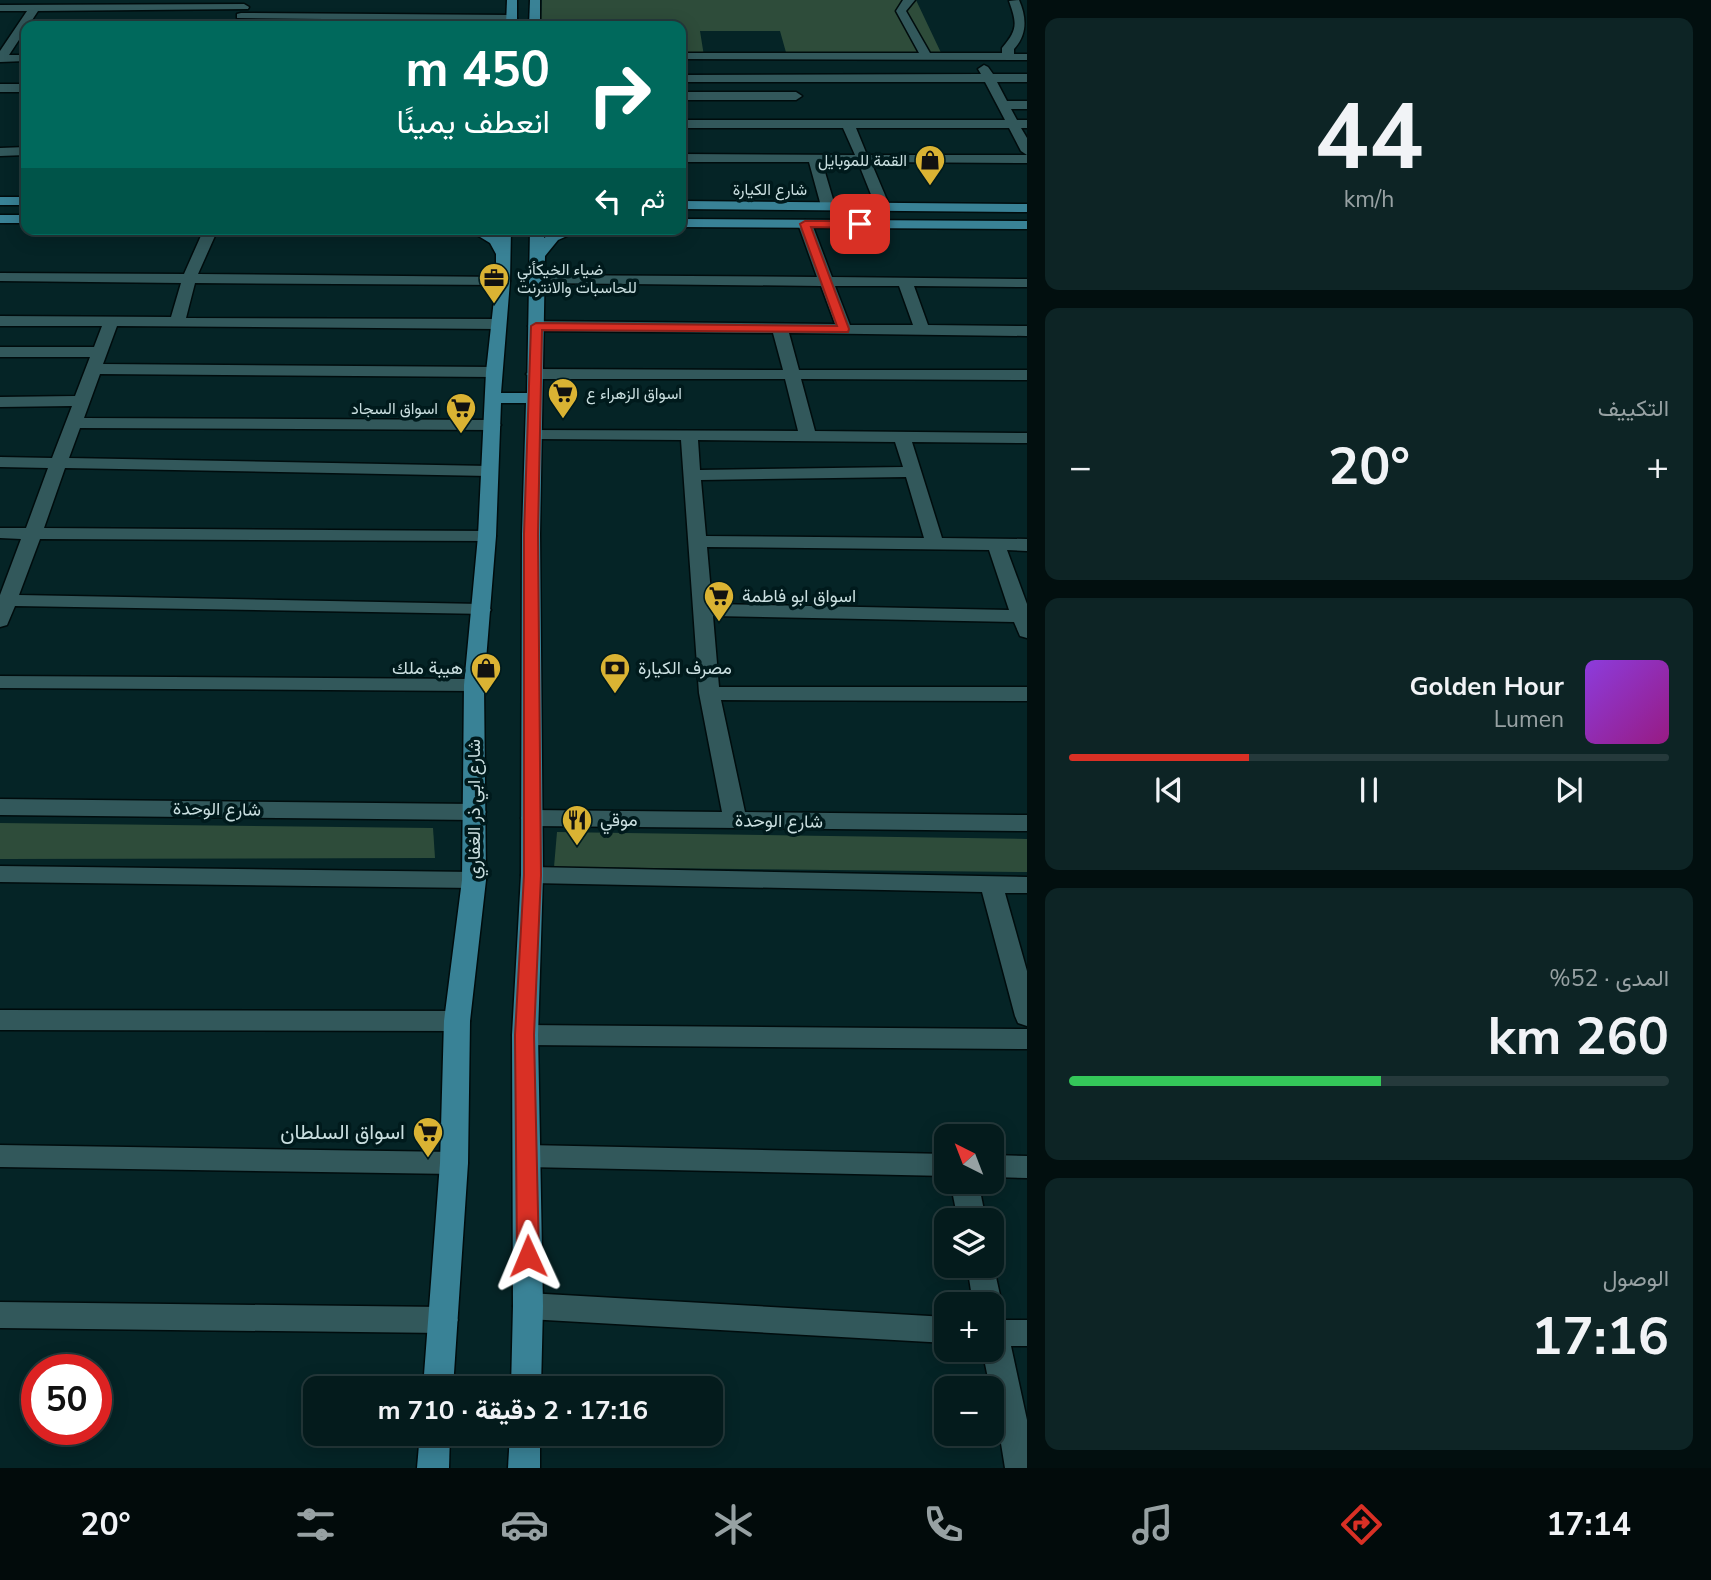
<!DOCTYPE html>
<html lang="ar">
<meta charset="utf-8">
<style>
body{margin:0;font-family:"Nunito Sans",Vazirmatn,sans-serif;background:#0d2425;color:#f1f3f6;direction:rtl;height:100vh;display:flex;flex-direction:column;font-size:26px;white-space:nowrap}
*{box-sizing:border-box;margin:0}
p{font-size:23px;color:#97a1a3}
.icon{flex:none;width:38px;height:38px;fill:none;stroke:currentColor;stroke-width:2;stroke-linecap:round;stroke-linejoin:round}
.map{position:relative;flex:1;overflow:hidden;direction:ltr}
.side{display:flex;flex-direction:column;gap:18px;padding:18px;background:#020f0f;width:684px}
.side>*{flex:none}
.guide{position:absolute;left:21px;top:21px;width:665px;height:214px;border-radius:14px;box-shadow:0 4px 18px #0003,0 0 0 2px #25393b;direction:rtl;background:#00695c;color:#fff;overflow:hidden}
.needle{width:46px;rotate:318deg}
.controls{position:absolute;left:934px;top:1124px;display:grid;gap:14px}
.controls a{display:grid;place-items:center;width:70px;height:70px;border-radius:14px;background:#041b1c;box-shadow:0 4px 18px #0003,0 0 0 2px #25393b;font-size:35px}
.speed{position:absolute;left:21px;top:1354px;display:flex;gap:14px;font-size:35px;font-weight:700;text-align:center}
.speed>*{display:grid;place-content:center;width:91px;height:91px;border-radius:50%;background:#041b1c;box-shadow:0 4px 18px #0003,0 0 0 2px #25393b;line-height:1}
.speed .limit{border:10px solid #d22;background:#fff;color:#111}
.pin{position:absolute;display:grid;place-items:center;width:60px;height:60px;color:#fff;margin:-30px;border-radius:14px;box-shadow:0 4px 10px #0006}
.me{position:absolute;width:77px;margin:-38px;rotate:359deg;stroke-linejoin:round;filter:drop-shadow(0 0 5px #0008)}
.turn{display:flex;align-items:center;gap:24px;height:147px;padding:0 21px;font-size:32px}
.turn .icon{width:91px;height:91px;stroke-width:2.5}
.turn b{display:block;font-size:49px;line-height:60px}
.then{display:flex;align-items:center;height:66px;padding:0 21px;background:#0003;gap:14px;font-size:26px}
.big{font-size:52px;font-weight:700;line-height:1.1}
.side .widget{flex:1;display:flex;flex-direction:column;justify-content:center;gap:10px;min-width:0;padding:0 24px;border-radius:14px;background:#0d2425}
.side .dial{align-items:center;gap:0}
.dial b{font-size:91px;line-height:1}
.song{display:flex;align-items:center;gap:21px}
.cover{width:84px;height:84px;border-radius:10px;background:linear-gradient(135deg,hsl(270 70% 55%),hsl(310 70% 35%))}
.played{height:7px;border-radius:4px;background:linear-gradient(90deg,#d93025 30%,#25393b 30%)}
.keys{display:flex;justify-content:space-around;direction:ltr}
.heat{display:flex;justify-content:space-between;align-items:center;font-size:38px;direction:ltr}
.charge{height:10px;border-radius:5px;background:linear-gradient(90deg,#34c759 52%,#25393b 0)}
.trip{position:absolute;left:303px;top:1376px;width:420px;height:70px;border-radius:14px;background:#041b1c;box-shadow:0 4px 18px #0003,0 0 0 2px #25393b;font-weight:700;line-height:70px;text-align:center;direction:rtl}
.tab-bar{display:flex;height:112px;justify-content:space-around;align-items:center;background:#020b0b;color:#97a1a3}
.tab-bar .icon{width:49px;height:49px}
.tab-bar .selected{color:#d93025}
.tab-bar b{font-size:32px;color:#f1f3f6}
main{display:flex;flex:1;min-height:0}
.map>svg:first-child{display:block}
</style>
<main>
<section class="side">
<div class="widget dial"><b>44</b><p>km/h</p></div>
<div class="widget"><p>التكييف</p>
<div class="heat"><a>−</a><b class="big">20°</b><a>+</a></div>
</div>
<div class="widget">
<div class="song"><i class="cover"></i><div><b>Golden Hour</b><p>Lumen</p></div></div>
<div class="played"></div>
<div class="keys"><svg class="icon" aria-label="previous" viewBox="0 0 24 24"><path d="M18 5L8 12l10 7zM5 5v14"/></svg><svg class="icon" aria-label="pause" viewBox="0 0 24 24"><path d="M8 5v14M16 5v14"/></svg><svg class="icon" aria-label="next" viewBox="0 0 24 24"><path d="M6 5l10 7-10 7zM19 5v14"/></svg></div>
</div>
<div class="widget"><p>المدى · 52%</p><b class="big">260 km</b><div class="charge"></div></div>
<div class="widget"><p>الوصول</p><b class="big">17:16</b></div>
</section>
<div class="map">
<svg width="1027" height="1468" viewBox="0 0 1027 1468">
<rect width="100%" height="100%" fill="#052426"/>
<g fill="#2e4c3a">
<path d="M542,0H916L943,57L787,56L780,31H700L704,56H681V26H541Z"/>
<path d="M0,823L433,828L435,858L0,859Z"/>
<path d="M557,832L1027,839V872L554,867Z"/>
</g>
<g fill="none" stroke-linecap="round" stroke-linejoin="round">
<g stroke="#000c0d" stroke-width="3">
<g id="minor">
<path d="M903,0H915L906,11L930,53H1002V48C1018,30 1017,23 1009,1L1019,0C1027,18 1027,35 1014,49V54H1027V60L681,59V53H919L896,11Z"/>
<path d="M244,4L249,7L248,9L38,11L9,55H26V61L0,62V51L27,11H0V5Z"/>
<path d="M241,13L512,15L517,18L512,21L237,18V14Z"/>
<path d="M984,65L988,67L993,74H1027V82H997L1007,101H1027V109H1011L1017,120H1027V128H1021L1027,138V155L1021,151L1009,128H856L867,155H1027V163L871,162L890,207L888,210L883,211L876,207L858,162H822L835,206L828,210L821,206L809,162H681V154L855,155L843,128H681V120H1005L985,82H681V75L981,74L978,69Z"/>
<rect x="0" y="84" width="26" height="8"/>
<path d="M681,92H796L802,96L796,100H681Z"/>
<path d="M26,147V155L0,156V148Z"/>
<path d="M805,220L812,224L832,277L1027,279V287L914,286L928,325L1027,326V336L789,333L799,370H1027V380L801,379L815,431L1027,433V443L912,442L942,538L1027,539V551L1007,550L1027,604V638L1020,636L1014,622L713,616L719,687H1027V701L721,700L745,812L1027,815V831L532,826L524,823L521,818L524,813L532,810L722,812L699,693L681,440L534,439L528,438L526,434L528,430L798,431L785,379H534L526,374L534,369L783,370L773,333L536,331L528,326L536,321L835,324L821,286L538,283L531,279L538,275L817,277L798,224ZM835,286H899L913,325H850ZM698,440L895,442L903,467L700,470ZM906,477L924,538L706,536L701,480ZM707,547L989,550L1009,610L712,604Z"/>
<path d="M204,229H218L198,274L503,277L510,281L503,285L195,283L186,318L498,319L506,324L498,329L117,326L103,364L494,367L502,372L494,377L100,374L84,418L493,420L501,425L493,430L80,428L69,458L489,466L498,471L489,476L65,468L44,528L487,531L496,536L487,541L40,539L19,595L481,604L488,606L491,610L488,614L15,606L7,625L0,627V595L21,539L0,538V528H26L48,468L0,467V457L52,458L72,406L0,407V397L75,396L90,357H0V347H94L102,326H0V316L171,317L181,283L0,281V273L184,274Z"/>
<path d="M0,676L474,679L481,680L484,685L481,690L474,691L0,688Z"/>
<path d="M0,799L475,804L483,807L486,812L483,817L475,820L0,815Z"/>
<path d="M0,866L474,872L482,874L486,880L482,886L474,888L0,882Z"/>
<path d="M532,867L1027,877V893H1005L1027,971V1026L1018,1023L1015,1016L982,892L532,883L524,881L521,875L524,869Z"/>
<path d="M0,1010L457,1011L466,1014L470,1021L466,1028L457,1031L0,1030Z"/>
<path d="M525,1025L1027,1029V1049L525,1045L516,1042L512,1035L516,1028Z"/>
<path d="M0,1145L454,1152L464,1155L468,1163L464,1171L454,1174L0,1167Z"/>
<path d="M527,1145L947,1154V1176L527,1167L517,1164L514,1156L517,1148Z"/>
<path d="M992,1155L1027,1156V1178L992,1177Z"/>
<path d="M950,1181H978L986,1220H958Z"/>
<path d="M992,1259L1002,1304L999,1312L1005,1320H1027V1346H1011L1027,1420V1468H1005L992,1388H990L982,1349H992V1304H973L967,1265H992Z"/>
<path d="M528,1293L947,1317V1343L528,1319L518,1315L513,1306L518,1297Z"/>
<path d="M0,1302L443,1307L453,1311L458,1320L453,1329L443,1333L0,1328Z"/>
</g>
</g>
<g stroke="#000c0d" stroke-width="3">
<g id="major">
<path d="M507,0H517V26H506Z"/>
<path d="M530,0H540V26H529Z"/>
<rect x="0" y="197" width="26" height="8"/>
<path d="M681,201L1027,204V212L681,209Z"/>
<rect x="0" y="215" width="26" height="8"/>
<path d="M681,219L1027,221V229L681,227Z"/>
<path d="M467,229H485L497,235V229H511L510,281L501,393H527L530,229H544V238L559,229H583L558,240L545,256L540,534L543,875L538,1035L543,1306L541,1388H511L513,1306L512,1035L521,875L522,534L526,403H501L496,536L484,685L486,880L470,1021L468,1163L453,1388H423L440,1163L444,1021L462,880L464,685L478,536L486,372L496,281V254L490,243Z"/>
<path d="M420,1433H450L449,1468H417Z"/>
<path d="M510,1433H540V1468H508Z"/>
</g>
</g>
<use href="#minor" fill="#32585b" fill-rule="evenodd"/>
<use href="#major" fill="#398296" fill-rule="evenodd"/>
</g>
<path fill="#d93025" stroke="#8d1f18" stroke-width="2" d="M805,221H860L866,224L860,228L811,227L849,329L848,332L542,330L538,534L541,875L534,1035L539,1256L535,1263L528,1265L520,1263L517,1256L515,1035L524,875V534L531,326L536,323L837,326L800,224Z"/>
<defs>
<g id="shop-pin" transform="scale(1.575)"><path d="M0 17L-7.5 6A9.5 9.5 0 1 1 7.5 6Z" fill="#dab333" stroke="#001a1c"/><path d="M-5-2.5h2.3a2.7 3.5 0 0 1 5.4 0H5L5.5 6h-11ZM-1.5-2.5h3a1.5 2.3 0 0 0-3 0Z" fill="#111"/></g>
<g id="office-pin" transform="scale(1.575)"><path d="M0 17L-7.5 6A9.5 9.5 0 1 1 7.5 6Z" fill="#dab333" stroke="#001a1c"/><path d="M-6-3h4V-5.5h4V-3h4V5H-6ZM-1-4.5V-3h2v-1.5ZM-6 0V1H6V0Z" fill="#111"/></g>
<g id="supermarket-pin" transform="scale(1.575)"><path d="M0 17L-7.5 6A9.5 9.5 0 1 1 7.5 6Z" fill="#dab333" stroke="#001a1c"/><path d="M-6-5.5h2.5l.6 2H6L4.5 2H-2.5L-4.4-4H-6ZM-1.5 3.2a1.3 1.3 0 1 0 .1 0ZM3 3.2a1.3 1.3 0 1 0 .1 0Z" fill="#111"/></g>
<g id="bank-pin" transform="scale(1.575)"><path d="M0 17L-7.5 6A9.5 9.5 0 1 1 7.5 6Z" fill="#dab333" stroke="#001a1c"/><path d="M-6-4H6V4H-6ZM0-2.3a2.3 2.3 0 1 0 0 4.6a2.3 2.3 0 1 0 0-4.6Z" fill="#111"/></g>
<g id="restaurant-pin" transform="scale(1.575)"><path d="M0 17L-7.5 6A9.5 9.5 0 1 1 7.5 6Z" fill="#dab333" stroke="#001a1c"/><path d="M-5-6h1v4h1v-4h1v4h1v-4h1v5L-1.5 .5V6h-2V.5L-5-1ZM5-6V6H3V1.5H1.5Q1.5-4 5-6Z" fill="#111"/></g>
</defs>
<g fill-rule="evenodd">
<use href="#shop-pin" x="930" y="160"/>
<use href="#office-pin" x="494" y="278"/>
<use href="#supermarket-pin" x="563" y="393"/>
<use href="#supermarket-pin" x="461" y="408"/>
<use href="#supermarket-pin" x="719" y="596"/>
<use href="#shop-pin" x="486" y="668"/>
<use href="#bank-pin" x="615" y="668"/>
<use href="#restaurant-pin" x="577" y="820"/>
<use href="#supermarket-pin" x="428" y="1132"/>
</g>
<g text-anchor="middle" stroke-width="7" stroke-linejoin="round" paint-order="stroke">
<g font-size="16" fill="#cadfe0" stroke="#001a1c" text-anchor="end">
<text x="907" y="166">القمة للموبايل</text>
<text x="517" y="275" text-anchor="start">ضياء الخيكأني<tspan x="517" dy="18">للحاسبات والانترنت</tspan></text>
<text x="586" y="399" text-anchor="start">اسواق الزهراء ع</text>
<text x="438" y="414">اسواق السجاد</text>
</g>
<g font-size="16" fill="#cadfe0" stroke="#001a1c">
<text x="770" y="195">شارع الكيارة</text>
</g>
<g font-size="18" fill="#cadfe0" stroke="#001a1c" text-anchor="start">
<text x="742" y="602">اسواق ابو فاطمة</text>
<text x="463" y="674" text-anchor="end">هيبة ملك</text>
<text x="638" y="674">مصرف الكيارة</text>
<text x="600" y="826">موقي</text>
</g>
<g font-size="18" fill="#cadfe0" stroke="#001a1c">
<text transform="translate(217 809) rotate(1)" y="6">شارع الوحدة</text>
<text transform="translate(474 809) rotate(-90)" y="6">شارع ابي ذر الغفاري</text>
<text transform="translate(779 821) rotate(1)" y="6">شارع الوحدة</text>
</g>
<g font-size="21" fill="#cadfe0" stroke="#001a1c" text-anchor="end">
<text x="405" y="1139">اسواق السلطان</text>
</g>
</g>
</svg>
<div class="controls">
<a><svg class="needle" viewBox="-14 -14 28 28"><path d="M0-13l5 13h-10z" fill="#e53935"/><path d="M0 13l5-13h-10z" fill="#97a1a3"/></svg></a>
<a><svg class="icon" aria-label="layers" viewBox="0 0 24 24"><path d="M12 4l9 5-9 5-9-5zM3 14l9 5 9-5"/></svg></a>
<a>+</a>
<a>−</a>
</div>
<div class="speed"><div class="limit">50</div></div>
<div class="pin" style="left:860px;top:224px;background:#d93025"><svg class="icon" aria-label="arrive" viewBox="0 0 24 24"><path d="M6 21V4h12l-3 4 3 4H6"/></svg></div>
<svg class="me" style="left:528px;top:1256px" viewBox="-20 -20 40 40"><path d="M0-17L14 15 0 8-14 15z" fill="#d93025" stroke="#fff" stroke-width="4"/></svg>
<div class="trip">17:16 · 2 دقيقة · 710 m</div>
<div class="guide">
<div class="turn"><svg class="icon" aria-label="right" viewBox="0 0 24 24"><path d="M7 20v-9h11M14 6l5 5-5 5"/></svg><div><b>450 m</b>انعطف يمينًا</div></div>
<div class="then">ثم<svg class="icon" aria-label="left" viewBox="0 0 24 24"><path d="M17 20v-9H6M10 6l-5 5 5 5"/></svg></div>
</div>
</div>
</main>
<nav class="tab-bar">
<b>17:14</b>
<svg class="icon selected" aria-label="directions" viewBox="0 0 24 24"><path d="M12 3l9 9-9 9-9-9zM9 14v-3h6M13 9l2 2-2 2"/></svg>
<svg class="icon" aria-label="music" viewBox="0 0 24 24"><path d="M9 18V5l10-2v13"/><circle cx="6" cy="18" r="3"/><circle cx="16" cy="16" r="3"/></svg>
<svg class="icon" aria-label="phone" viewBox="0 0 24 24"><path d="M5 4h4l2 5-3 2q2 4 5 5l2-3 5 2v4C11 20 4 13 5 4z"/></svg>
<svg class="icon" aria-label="climate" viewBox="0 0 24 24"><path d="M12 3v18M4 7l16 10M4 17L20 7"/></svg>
<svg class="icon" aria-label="car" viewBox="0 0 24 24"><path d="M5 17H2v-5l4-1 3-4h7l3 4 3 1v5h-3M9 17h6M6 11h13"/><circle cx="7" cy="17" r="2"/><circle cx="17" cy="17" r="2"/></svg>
<svg class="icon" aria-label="filters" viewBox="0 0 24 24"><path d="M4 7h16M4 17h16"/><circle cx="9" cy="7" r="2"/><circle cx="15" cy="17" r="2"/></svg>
<b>20°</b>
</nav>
